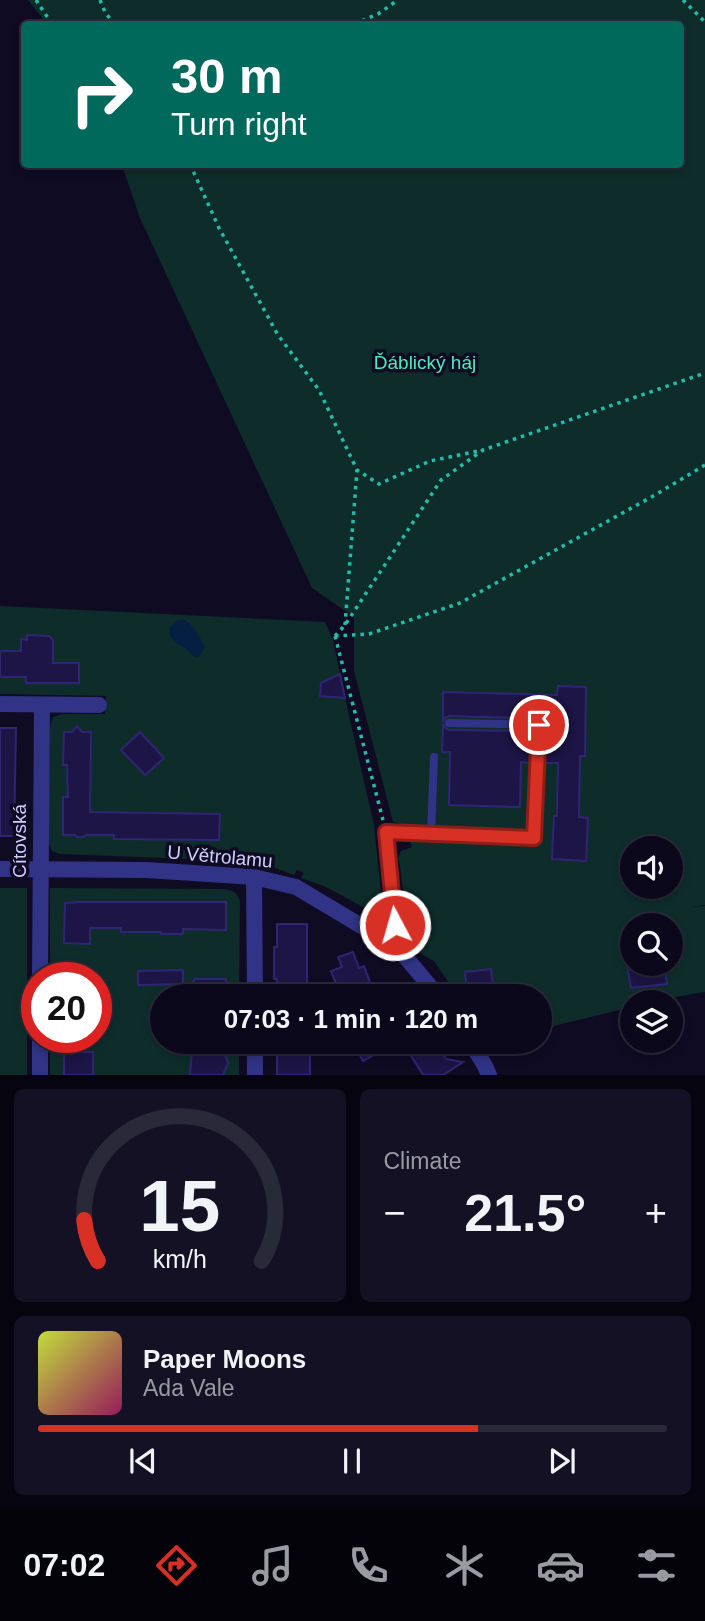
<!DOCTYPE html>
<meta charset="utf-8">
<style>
body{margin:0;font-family:Arial,sans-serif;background:#131123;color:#f1f3f6;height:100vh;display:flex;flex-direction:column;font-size:26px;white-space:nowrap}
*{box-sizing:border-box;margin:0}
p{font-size:23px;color:#999aa2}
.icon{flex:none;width:38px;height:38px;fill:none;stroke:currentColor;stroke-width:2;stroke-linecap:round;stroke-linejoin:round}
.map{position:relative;height:1075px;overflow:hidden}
.details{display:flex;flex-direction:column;gap:14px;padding:14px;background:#06040e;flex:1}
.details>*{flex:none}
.top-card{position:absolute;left:21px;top:21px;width:663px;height:147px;border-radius:7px;box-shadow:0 4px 10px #0003,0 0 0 2px #2a2939;background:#00695c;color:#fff;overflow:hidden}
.buttons{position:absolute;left:620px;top:836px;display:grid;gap:14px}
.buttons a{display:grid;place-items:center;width:63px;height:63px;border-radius:50%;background:#0a081a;box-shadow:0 4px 10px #0003,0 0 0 2px #2a2939;font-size:35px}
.speed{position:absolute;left:21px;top:962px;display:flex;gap:14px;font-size:35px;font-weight:700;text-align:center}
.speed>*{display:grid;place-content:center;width:91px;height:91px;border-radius:50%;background:#0a081a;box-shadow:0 4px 10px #0003,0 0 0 2px #2a2939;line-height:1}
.speed .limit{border:10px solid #d22;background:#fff;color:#111}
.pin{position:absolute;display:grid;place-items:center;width:60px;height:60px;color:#fff;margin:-30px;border:4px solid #fff;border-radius:50%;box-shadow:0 2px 7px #0007}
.me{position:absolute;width:77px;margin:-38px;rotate:354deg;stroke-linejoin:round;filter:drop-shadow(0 0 5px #0008)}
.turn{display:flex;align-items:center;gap:24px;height:147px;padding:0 35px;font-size:32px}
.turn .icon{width:91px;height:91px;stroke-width:2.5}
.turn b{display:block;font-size:49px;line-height:60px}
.big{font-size:52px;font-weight:600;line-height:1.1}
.details .tile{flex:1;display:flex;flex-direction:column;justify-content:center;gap:10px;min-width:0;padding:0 24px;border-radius:10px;background:#131123}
.details .dial{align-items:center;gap:0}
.dial svg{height:182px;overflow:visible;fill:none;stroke:#2a2939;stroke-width:7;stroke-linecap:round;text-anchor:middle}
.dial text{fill:#f1f3f6;stroke:none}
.song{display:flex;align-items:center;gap:21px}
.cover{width:84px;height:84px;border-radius:10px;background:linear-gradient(135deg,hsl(70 70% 55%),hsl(330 70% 35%))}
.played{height:7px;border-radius:4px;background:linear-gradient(90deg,#d93025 70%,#2a2939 70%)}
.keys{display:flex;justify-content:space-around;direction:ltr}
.heat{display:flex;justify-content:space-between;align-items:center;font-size:38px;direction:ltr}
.details .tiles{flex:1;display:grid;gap:14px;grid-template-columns:1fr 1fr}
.tile:last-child{grid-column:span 2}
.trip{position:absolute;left:150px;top:984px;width:402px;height:70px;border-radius:35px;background:#0a081a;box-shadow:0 4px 10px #0003,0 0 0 2px #2a2939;font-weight:600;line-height:70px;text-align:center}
.tab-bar{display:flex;height:112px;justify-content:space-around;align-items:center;background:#04030a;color:#999aa2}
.tab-bar .icon{width:49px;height:49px}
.tab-bar .on{color:#d93025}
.tab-bar b{font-size:32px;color:#f1f3f6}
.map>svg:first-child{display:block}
</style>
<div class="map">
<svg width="705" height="1075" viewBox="0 0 705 1075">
<rect width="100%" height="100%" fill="#0e0b23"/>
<g fill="#0e2d2a" fill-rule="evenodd">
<path d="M28,0H705V905L692,907L705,906V992C680,995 657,1003 632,1003V1007L541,1029V996H494L491,970L465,973L468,996H458L434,961L412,949L409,939L400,866L398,858L401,851L412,847L407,833L406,825L393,822L354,671V617L312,588L140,218L122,165L681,164V24H47ZM558,686L586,687L585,755L580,756L579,817L588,818L586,861L552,859L557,816L558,755H555V763H545V747H555L556,713L443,710V692L557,695ZM521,735L520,806L449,805L450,752H442ZM632,849H670V887H632ZM675,921L679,950L670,952V964H664L667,983L631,988L627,963L632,962V926Z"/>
<path d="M0,606L325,622L333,640L340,674L321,683L320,696L345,698L374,825L382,903L374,913L326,887L301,878L304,873L297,870L294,875L267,865L241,861L60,854L52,851L48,841L50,726L53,717L62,714H105L106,696L0,694V677H7V651H0ZM27,635L49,636L53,640V663H79V683H27L26,659L22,640H27ZM74,729L91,732L90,835L83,837H77L75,835L63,797H68V765H63L64,732H72ZM140,732L164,757L145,775L121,750ZM114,813L219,814V840Z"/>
<rect x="0" y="888" width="27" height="187"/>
<path d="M50,888L224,889C233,890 238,893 240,902L239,996H163V1041H239V1075H50V1038H96V978H50Z"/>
</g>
<path fill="#041f42" d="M183,619C194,625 199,636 205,647L199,657H195C192,655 189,652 186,649C177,642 169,642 169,628L174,623Z"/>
<g fill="#1c1545" stroke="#302574" stroke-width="2">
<path d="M27,635L49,636L53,640V663H79V683H26V677H0V651H21V639L27,640Z"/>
<path d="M340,674L345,698L320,696L321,683Z"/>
<path d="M558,686L586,687L585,756H580L579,817L588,818L586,861L552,859L554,816H557L558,763H544L545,747H555L556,713L522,712V718L449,716L445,718L443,722V692L557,695Z"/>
<path d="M443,724L445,728L449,730L522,731L521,746L531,747V763L521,762L520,807L449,805L450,752H442Z"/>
<path d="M77,726L82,732H91L90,812L220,814L219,840L114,839V835H86L83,837H77L75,835H63V797H68L67,765H63L64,732H72Z"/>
<path d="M0,728H16L14,836H0Z"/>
<path d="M140,732L164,758L145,775L121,750Z"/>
<path d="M81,902H226V930L183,929V934H161V932H121V928H90V944L64,943L65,903Z"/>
<path d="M277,924H307V996H277V979H274V947H277Z"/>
<path d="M353,952L359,968L364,966L372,988L351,996H341L331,971L342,967L338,957Z"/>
<path d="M627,964H664L667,984L631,988Z"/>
<path d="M491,969L494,996H468L465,972Z"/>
<path d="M183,970V984L138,985V971Z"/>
<path d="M194,979H226L225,996H194Z"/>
<path d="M365,1041H398L363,1061L355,1046Z"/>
<path d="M402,1041H435L446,1059L463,1062L443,1075H423Z"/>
<path d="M192,1050H211V1055H225L228,1063L223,1075H190Z"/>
<rect x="277" y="1050" width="33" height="25"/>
<rect x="64" y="1052" width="29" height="23"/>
</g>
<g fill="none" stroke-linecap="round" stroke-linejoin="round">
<g stroke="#22beab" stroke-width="3.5" stroke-dasharray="3.5 5" stroke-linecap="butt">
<path d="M36,0L52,24"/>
<path d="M100,0L105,12L114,24"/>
<path d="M683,0L705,22"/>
<path d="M354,24L378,14L398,0"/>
<path d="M190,164L219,228L278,335L319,390L357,470L379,484L430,461L483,450"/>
<path d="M345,625L357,470"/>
<path d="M335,636L345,625L441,480L483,450L705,373"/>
<path d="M335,636L369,634L460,603L655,495L705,465"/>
<path d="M335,636L383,820"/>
<path d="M29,1024V990"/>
</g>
<g stroke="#313386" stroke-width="8">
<path d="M431,834L434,757"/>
<path d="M398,948L386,832L534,838L539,725L449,723"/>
</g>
<g stroke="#313386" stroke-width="16">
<path d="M0,704L99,705"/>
<path d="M0,869L147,870L254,877L296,887L398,948L438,996"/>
<path d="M254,877L255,996"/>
<path d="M40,978L42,705"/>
<path d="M255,1041V1075"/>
<path d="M470,1041L485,1066L489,1075"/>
<path d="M40,1075V1038"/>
</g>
</g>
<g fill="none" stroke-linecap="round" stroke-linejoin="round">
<g stroke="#8d1f18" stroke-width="18">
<path id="route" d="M395,925L386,832L534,838L539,725"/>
</g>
<use href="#route" stroke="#d93025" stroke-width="12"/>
</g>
<g text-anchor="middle" stroke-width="7" stroke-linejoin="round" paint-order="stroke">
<g font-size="19" fill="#4debba" stroke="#0e0b23">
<text x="425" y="369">Ďáblický háj</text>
</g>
<g font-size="19" fill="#d0cdff" stroke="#0e0b23">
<text transform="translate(19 841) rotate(-90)" y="7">Cítovská</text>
<text transform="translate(220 856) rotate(5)" y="7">U Větrolamu</text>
</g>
</g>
</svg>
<div class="buttons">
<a><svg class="icon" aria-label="sound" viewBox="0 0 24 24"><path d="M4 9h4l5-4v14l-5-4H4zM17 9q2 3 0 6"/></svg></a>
<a><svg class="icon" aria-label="search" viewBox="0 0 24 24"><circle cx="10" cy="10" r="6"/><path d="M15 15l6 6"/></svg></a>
<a><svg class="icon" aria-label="layers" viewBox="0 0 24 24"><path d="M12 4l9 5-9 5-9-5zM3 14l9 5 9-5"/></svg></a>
</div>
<div class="speed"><div class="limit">20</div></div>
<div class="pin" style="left:539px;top:725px;background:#d93025"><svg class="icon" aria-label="arrive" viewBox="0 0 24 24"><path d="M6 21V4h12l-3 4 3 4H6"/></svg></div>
<svg class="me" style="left:395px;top:925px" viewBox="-20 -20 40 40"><circle r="17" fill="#d93025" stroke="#fff" stroke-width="3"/><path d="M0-11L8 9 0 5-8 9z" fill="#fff"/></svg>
<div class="trip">07:03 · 1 min · 120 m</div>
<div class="top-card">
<div class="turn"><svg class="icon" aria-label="right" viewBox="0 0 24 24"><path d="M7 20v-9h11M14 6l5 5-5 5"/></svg><div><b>30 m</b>Turn right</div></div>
</div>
</div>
<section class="details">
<div class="tiles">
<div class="tile dial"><svg viewBox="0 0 100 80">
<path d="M14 69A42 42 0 1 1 86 69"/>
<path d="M14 69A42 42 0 0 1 8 51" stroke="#d93025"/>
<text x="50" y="56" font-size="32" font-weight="700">15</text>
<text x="50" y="72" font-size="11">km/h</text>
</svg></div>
<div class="tile"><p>Climate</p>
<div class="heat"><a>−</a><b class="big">21.5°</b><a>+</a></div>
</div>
<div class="tile">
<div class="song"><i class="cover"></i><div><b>Paper Moons</b><p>Ada Vale</p></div></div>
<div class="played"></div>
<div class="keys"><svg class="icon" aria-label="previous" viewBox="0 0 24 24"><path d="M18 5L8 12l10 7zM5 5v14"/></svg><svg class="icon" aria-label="pause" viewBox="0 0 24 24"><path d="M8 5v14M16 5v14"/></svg><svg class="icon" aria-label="next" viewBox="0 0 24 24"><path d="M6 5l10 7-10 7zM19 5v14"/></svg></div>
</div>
</div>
</section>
<nav class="tab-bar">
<b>07:02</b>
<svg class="icon on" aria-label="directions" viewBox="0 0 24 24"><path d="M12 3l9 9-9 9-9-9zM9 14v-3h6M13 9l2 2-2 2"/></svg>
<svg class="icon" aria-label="music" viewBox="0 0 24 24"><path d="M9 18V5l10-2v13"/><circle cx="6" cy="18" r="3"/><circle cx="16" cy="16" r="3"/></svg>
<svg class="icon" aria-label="phone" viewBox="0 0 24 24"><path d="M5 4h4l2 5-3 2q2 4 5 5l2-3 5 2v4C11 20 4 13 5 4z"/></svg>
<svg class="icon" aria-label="climate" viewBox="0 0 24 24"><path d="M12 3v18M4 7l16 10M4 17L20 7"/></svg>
<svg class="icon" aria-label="car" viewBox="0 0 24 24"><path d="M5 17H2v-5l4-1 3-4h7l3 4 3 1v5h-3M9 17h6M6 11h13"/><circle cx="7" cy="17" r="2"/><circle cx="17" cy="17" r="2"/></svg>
<svg class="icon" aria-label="filters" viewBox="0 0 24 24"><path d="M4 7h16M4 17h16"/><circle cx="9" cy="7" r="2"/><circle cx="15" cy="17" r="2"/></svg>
</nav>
